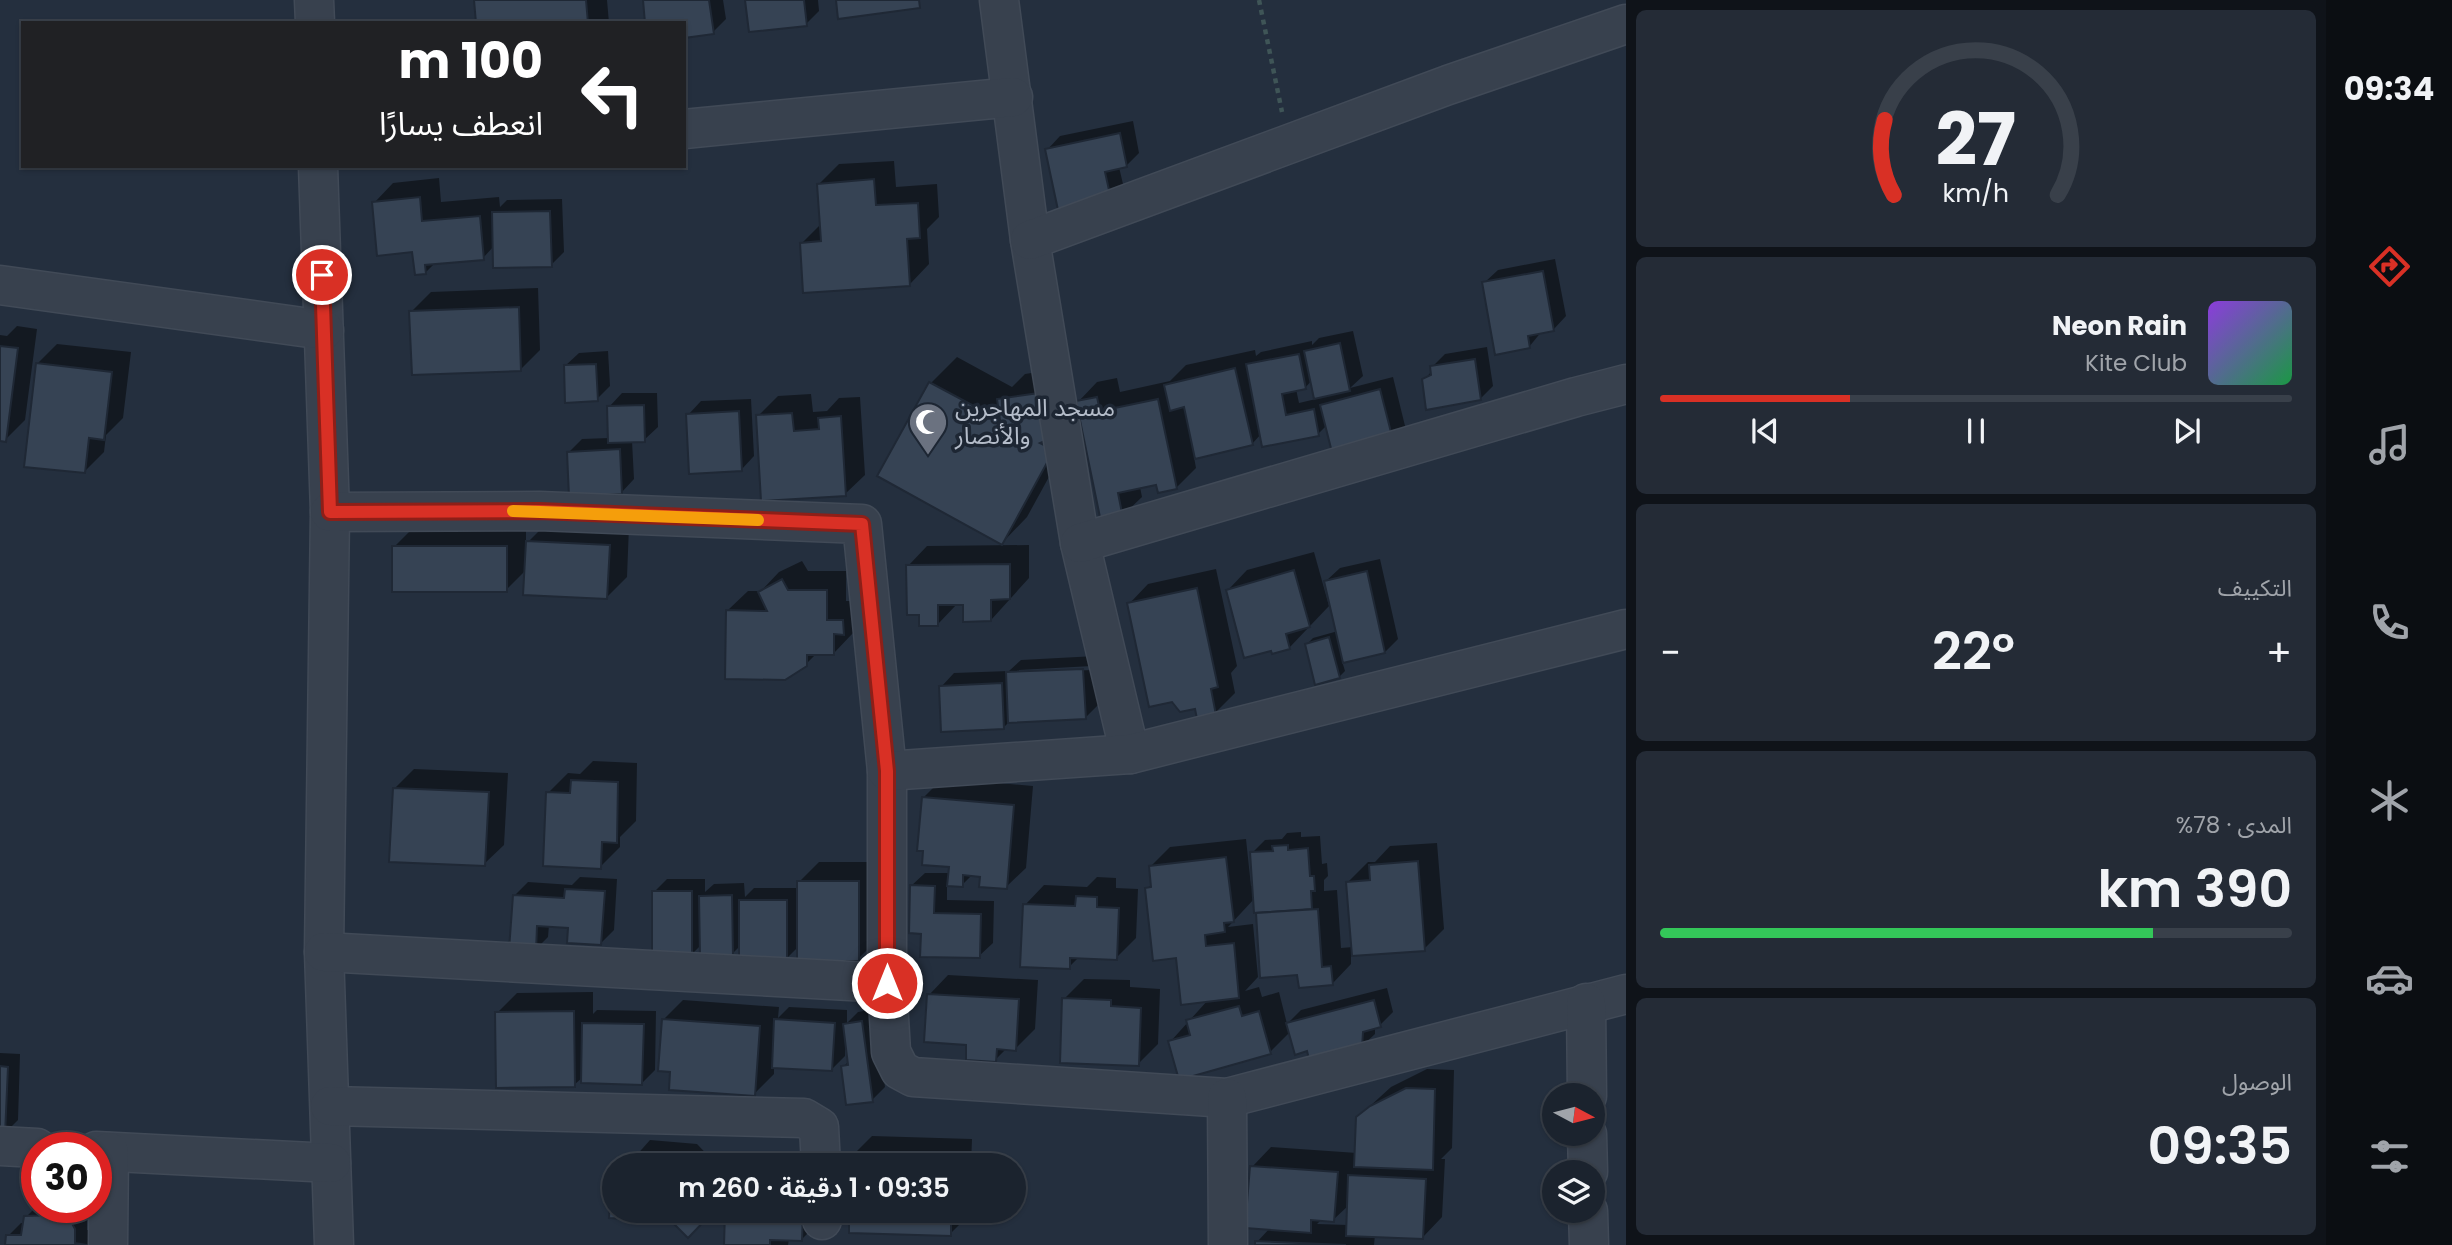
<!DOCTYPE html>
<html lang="ar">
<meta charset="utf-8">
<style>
body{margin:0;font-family:Poppins,"Noto Sans Arabic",sans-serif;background:#242b36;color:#f1f3f6;direction:rtl;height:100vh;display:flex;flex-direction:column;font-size:26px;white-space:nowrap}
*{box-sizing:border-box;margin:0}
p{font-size:23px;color:#a0a4aa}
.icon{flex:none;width:38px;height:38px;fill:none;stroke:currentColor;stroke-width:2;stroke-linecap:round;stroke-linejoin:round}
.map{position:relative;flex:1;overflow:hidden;direction:ltr}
.side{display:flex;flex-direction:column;gap:10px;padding:10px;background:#0f1319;width:700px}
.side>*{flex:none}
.hud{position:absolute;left:21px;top:21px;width:665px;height:147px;border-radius:0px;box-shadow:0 2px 5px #0004,0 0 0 2px #39404a;direction:rtl;background:#202124;color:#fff;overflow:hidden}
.needle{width:46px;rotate:97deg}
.fabs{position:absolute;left:1542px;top:1083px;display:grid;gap:14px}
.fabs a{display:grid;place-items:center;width:63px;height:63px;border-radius:50%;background:#1b232e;box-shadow:0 2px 5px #0004,0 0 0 2px #39404a;font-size:35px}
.speed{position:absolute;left:21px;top:1132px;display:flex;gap:14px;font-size:35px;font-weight:700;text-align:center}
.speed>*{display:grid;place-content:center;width:91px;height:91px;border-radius:50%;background:#1b232e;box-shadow:0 2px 5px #0004,0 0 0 2px #39404a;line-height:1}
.speed .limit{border:10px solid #d22;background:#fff;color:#111}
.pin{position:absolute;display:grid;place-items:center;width:60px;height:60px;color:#fff;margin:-30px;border:4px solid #fff;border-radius:50%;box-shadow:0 2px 7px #0007}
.me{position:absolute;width:77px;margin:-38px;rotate:0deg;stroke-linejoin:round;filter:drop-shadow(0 0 5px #0008)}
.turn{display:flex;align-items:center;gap:24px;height:147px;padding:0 28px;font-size:32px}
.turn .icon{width:91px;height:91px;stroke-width:2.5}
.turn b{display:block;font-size:49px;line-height:60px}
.big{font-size:52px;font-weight:600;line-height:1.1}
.side .card{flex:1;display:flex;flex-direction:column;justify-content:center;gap:10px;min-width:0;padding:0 24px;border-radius:10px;background:#242b36}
.side .dial{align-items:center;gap:0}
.dial svg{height:182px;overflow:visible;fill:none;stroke:#39404a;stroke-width:7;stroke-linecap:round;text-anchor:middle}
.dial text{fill:#f1f3f6;stroke:none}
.song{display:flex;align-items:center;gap:21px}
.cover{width:84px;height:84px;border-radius:10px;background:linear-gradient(135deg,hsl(270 70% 55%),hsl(140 70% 35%))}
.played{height:7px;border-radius:4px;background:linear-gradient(90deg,#d93025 30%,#39404a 30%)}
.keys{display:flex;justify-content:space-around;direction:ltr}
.heat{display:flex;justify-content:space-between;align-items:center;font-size:38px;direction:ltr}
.charge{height:10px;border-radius:5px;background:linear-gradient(90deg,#34c759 78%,#39404a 0)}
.trip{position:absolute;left:602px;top:1153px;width:424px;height:70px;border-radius:35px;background:#1b232e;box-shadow:0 2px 5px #0004,0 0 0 2px #39404a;font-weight:600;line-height:70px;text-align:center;direction:rtl}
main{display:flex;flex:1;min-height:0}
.tab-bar{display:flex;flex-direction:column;width:126px;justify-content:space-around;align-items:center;background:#0b0e12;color:#a0a4aa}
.tab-bar .icon{width:49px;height:49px}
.tab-bar .on{color:#d93025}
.tab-bar b{font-size:32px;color:#f1f3f6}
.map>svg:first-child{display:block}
</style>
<main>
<nav class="tab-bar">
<b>09:34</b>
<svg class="icon on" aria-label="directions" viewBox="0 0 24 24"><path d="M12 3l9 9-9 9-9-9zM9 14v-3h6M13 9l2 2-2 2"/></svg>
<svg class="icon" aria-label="music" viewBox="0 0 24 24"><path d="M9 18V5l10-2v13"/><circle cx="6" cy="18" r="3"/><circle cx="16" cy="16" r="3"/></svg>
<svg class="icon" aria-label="phone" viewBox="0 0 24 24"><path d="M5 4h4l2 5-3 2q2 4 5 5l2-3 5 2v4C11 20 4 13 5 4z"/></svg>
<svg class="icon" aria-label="climate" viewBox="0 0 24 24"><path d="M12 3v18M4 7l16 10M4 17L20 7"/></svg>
<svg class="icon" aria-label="car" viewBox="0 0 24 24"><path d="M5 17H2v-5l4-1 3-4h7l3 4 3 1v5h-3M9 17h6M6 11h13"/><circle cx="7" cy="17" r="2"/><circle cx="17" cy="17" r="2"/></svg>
<svg class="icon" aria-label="filters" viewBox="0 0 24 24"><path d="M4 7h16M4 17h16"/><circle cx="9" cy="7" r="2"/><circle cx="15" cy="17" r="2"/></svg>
</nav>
<section class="side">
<div class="card dial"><svg viewBox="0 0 100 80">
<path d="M14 69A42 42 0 1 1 86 69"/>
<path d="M14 69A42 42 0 0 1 10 36" stroke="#d93025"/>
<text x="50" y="56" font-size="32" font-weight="700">27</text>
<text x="50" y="72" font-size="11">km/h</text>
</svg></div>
<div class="card">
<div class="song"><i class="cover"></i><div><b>Neon Rain</b><p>Kite Club</p></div></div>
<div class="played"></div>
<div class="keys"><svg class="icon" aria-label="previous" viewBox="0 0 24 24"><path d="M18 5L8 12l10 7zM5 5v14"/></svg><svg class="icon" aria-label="pause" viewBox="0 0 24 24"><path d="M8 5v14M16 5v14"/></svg><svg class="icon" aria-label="next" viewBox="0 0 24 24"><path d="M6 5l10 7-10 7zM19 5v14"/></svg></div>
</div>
<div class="card"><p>التكييف</p>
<div class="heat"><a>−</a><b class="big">22°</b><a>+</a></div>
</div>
<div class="card"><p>المدى · 78%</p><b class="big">390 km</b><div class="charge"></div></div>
<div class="card"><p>الوصول</p><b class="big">09:35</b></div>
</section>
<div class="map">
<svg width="1626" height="1245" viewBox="0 0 1626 1245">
<rect width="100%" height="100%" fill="#242f3e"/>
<g fill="#0007" fill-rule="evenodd">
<path d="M476,0H607L609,23H477Z"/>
<path d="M644,0H723L726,19L713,32L684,23Z"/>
<path d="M747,0H818L819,11L806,24Z"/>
<path d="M1133,121L1139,153L1126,166L1119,167L1123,184L1110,198L1047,150L1060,136Z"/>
<path d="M894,161L896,187L937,184L939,217L927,229L929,264L910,284L802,243L822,223L819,184L839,164Z"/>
<path d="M439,178L441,202L499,197L500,207L507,200L562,199L564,252L551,265L494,246L483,258L436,262L425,273L414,250L374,203L393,183Z"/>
<path d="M1555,259L1566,316L1553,330L1542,331L1529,347L1484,283L1498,270Z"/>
<path d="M538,288L540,350L520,370L411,312L431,292Z"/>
<path d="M17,326L37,329L25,420L5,440L0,439V335L7,336Z"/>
<path d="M1353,331L1363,376L1350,388L1393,377L1407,434L1327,425L1318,434H1261L1252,444L1194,457L1196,468L1176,488L1158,483L1140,487L1142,497L1122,516L1078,402L1097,382L1117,378L1120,392L1170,381L1186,365L1255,350L1256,356L1261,352L1312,341V345L1319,338ZM1312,380L1316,399L1299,403L1296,389L1305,388Z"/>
<path d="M57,344L131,352L123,418L106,435L104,452L85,471L37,364Z"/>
<path d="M1487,347L1493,386L1480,399L1424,380L1432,371V367L1445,354Z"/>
<path d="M608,351L610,386L597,399L565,366L579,353Z"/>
<path d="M957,357L1012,387L1025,374L1064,368L1078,424L1027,517L1002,543L880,476L931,383Z"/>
<path d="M622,393H657L658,427L644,440L632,441L634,479L621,493L569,452L582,439L609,438V407Z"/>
<path d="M811,394L813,412L827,411L839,398L860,397L865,475L845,494L758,416L778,396Z"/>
<path d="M751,399L754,456L741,470L688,415L701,401Z"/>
<path d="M548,522L629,526L627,577L607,597L526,570L506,590L394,547L414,527H526V544Z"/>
<path d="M1029,545V578L991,620L965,603L957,604L938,624L921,613L908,566L927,546Z"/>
<path d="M1314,552L1329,606L1289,648L1228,590L1247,570Z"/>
<path d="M1380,559L1398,639L1385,652L1342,661L1345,671L1339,677L1307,644L1313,638L1338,631L1326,581L1340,568Z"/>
<path d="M802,561L808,571H846V601H863L853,623V633L834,653H817L806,664L728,610L748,591H761L779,572Z"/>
<path d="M1216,569L1237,666L1231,673L1235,693L1215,713L1129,604L1148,584Z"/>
<path d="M1096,656L1098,705L1085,718L1010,721L1003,728L941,687L954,673L1009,671L1021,660ZM1092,666V670L1019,673V670Z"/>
<path d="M593,761L637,763L636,821L620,837V847L600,867L548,793L568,773L580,774Z"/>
<path d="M414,769L508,773L504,845L484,864L395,788Z"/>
<path d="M943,778L1033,786L1026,868L1006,887L982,875L973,874L962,885L947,884V900L994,901L993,943L979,956L922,932L911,886L925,873H950L951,866L923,798Z"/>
<path d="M1301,832V837L1320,836L1322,864L1327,863L1328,876L1324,880V891L1337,890L1341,948L1353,947L1348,882L1368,862H1375L1390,846L1437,843L1444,929L1424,949L1351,955V964L1332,984L1299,974L1262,976L1258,911L1255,898L1228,927L1253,924L1258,977L1245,991L1259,987L1262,997L1279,992L1287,1024L1301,1010L1387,988L1393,1012L1380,1025L1375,1027V1034L1361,1047L1308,1049L1290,1032L1270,1052L1170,1042L1208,1000L1178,956L1147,889L1152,884L1150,867L1170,847L1246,839L1251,886H1254L1252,853L1265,840L1282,839L1287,833Z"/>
<path d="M819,862H878V939L858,959L799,946L786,959L740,946L732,954L701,945L692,954L654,892L667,879H705V892L714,884L744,883L745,897L754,888H799V882Z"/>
<path d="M580,877L617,879L614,930L601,943L570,926L549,925L548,937L535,950L515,895L528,882L572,885Z"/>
<path d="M1097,877L1116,878V888L1138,889L1136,938L1116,958L1080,956L1069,967L1025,905L1044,885L1087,887Z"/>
<path d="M948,975L1038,980L1035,1029L1015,1049L1007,1048L995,1060L929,995Z"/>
<path d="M1084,979L1130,980V987L1160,989L1158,1044L1138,1064L1064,999Z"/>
<path d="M593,992V1014L597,1010L656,1011L655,1070L642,1083L583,1077L574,1085L497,1013L517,993Z"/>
<path d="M683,1000L779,1007L778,1018L789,1007L847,1010V1023L858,1012L875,1009L885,1087L872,1100L843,1067L849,1061L847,1047H845V1056L832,1069L774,1066V1074L754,1094L672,1070L663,1020Z"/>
<path d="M0,1053L20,1054L18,1120L4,1134L0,1133Z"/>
<path d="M1427,1069L1454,1070L1452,1148L1441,1159H1445L1442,1217L1423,1237L1375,1235L1374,1245H1256L1257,1242L1270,1228L1252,1167L1271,1147L1357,1153L1358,1117L1391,1087ZM1349,1205L1348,1225L1317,1224L1322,1219L1333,1220Z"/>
<path d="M872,1136L972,1139L971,1166H852V1156Z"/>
<path d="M650,1140L697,1144L718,1166H627Z"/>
<path d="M756,1153L812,1154V1166H743Z"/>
<path d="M37,1206V1208H83L87,1215V1230L99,1231L98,1245H7L8,1236L21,1223H25L26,1217Z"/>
<path d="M726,1211L822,1219L802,1239H789L788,1245H726Z"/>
<path d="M851,1211H970V1214L950,1234Z"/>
</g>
<g fill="#364354" stroke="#1f2835" stroke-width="2">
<path d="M474,0H586L588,23H476Z"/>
<path d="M643,0H709L714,34L684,38V23H645Z"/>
<path d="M745,0H804L807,26L749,32Z"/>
<path d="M836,0H919L920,8L838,19Z"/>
<path d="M1120,133L1127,167L1105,172L1111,199L1058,210L1045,149Z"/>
<path d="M874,179L876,205L918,203L920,238L907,239L910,286L803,293L800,243L821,241L817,184Z"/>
<path d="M420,197L422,221L480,216L484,260L425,265L426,274L415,275L412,252L377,256L372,202Z"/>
<path d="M550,211L552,267L493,268L492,212Z"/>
<path d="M1543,271L1554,331L1528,336L1530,348L1495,355L1482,282Z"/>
<path d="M519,307L521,371L412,375L409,311Z"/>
<path d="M1340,343L1350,391L1314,399L1304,351Z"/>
<path d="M0,346L18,348L6,442L0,441Z"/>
<path d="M1299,354L1306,389L1282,394L1286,415L1314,409L1319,436L1262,447L1246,364Z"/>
<path d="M1475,359L1481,400L1426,410L1422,379L1431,375L1430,366Z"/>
<path d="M36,363L112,372L104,440L89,438L85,473L24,467Z"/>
<path d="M596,364L598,401L565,403L564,365Z"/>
<path d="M1235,368L1253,445L1195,459L1184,407L1170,411L1164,385Z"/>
<path d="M929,382L1000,420L997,399L1039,393L1045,441L1040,443L1054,450L1002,545L877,476Z"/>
<path d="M1380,389L1395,448L1335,464L1320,405Z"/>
<path d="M1097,397L1100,411L1158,399L1177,489L1158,493L1156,485L1118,493L1123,518L1101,522L1076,401Z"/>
<path d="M644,405L645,442L608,443L607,406Z"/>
<path d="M739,411L742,471L689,474L686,414Z"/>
<path d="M792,413L794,431L819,429L818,418L841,416L846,496L761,501L756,415Z"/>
<path d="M620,449L622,494L569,497L567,452Z"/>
<path d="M526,541L610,545L607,599L523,595Z"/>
<rect x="392" y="546" width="115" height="46"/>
<path d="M1010,564V599L991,600V621L963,622V605H938V626H919V615H907L906,565Z"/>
<path d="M1294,570L1310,627L1286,634L1290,649L1272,654L1271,651L1244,658L1226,590Z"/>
<path d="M1367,571L1385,653L1343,663L1324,581Z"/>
<path d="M782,579L788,590H827V620H843L844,635L834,634V655H807V666L785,680L725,679L726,610L767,611L758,592Z"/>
<path d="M1197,588L1218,687L1211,689L1216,715L1197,719L1195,709L1180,712L1172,702L1149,707L1127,603Z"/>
<path d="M1329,637L1340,678L1315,685L1305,644Z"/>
<path d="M1083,669L1086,719L1008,723L1006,672Z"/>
<path d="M1002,683L1004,729L941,732L939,686Z"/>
<path d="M571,780L618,782L617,843L602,842L601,869L543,866L546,792L570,793Z"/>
<path d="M393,788L489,792L485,866L389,862Z"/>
<path d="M922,797L1014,805L1007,889L979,887L980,877L963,875V887L947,886L949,867L922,865L923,851H917Z"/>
<path d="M1288,845V850L1308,848L1310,876H1314L1315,891H1311L1312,909L1254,913L1250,852L1273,851L1272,846Z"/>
<path d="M1226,857L1234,922L1224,923L1225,932L1205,935L1206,946L1234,943L1239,998L1181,1005L1176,958L1153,961L1145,888L1151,887L1149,866Z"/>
<path d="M1418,861L1425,951L1352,956L1346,882L1370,880L1369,865Z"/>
<rect x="797" y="881" width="62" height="80"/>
<path d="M910,885L935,886L934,913L981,914L980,958L920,957L921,934L909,933Z"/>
<path d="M565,889L605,891L601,945L567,943L568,928L537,926L536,952L509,950L513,895L564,898Z"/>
<rect x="652" y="891" width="40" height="65"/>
<path d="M732,895L733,956L700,957L699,896Z"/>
<path d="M1076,896L1097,897V907L1119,908L1117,960L1070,958V969L1020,967L1023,904L1075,906Z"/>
<path d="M739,900H787V961L739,960Z"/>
<path d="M1318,909L1322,967L1331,966L1333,985L1299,988L1297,975L1260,978L1256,913Z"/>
<path d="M927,994L1019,999L1016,1051L997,1049L996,1062L966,1060V1045L924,1042Z"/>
<path d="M1062,998L1111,1000V1006L1141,1008L1139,1066L1060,1063Z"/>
<path d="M1374,1000L1381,1027L1363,1032L1362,1049L1310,1063L1307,1051L1295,1055L1286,1023Z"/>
<path d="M1239,1006L1242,1016L1259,1011L1271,1054L1179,1080L1168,1041L1190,1035L1186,1020Z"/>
<path d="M574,1011L575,1087L496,1088L495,1012Z"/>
<path d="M662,1019L760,1026L755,1096L669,1090L670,1072L658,1071Z"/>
<path d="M774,1019L835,1023L832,1071L772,1068Z"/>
<path d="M862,1021L873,1102L846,1105L841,1066L848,1065L843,1024Z"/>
<path d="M582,1023L644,1024L642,1085L581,1083Z"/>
<path d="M0,1066L8,1067L5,1135H0Z"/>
<path d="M1406,1088L1435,1089L1433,1170L1354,1167L1356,1117L1370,1106Z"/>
<path d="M850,1155L953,1158V1166H850Z"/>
<path d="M629,1159L677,1163L679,1166H624Z"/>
<path d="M1250,1166L1338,1172L1334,1222L1311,1220V1233L1245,1228Z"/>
<path d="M1348,1175L1426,1179L1423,1239L1346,1236Z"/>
<path d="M614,1181V1211H714L688,1238L672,1222L609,1218L611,1186Z"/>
<path d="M725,1211H803L802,1241L770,1240V1245H724Z"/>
<path d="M849,1211H951V1236L849,1233Z"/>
<path d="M57,1215L69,1218L75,1229V1243L87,1245H5L6,1235H21L24,1216Z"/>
<path d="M1255,1241L1346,1245H1255Z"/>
</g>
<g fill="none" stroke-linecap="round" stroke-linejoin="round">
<g stroke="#414a57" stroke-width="41">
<g id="minor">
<path d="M314,0L315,23"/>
<path d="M999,0L1030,240L1080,543L1130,754"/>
<path d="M684,129L1013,97"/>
<path d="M318,166L330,512L324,952L334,1245"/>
<path d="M1030,240L1448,85L1626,24"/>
<path d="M0,285L324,330"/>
<path d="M330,512L539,511L862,524L887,771V983L891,1052L900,1070L913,1077L1227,1098L1626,994"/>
<path d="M1080,543L1576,397L1626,384"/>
<path d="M887,771L1130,754L1626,629"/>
<path d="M324,952L887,983"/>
<path d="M1586,1003L1587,1096"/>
<path d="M1227,1098L1228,1245"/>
<path d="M330,1106L804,1118L819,1127L821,1166"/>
<path d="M1587,1134L1588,1172"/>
<path d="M0,1146L37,1148"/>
<path d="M96,1151L331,1163"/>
<path d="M822,1211V1220"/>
<path d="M1588,1211L1589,1245"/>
<path d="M108,1245L109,1152"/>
</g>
</g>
<path stroke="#3f5557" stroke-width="4.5" stroke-dasharray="5 5" stroke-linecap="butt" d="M1259,0L1282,112"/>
<use href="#minor" stroke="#38414e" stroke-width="38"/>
</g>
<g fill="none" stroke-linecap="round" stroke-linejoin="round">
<g stroke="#8d1f18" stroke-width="18">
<path id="route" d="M322,275L330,512L539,511L862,524L887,771V983"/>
</g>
<use href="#route" stroke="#d93025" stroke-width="12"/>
<path stroke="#f59e0b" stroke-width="12" d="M513,511L758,520"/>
</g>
<defs>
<g id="mosque-pin" transform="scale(2.0125)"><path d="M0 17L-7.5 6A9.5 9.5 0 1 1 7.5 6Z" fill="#6b7280" stroke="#1d2633"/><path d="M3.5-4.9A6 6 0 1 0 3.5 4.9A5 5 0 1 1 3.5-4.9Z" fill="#fff"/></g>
</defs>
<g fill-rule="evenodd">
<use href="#mosque-pin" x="928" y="422"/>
</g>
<g text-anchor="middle" stroke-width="7" stroke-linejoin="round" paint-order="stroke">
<g font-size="24" fill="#b4bcc9" stroke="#1d2633" text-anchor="start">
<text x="955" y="416">مسجد المهاجرين<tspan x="955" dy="28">والأنصار</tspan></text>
</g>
</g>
</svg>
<div class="fabs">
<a><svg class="needle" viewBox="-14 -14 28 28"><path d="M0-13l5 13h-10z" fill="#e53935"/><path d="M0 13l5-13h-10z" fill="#a0a4aa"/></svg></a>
<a><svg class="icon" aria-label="layers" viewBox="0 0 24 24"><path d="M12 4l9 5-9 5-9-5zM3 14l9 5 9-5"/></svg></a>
</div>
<div class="speed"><div class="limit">30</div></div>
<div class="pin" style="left:322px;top:275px;background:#d93025"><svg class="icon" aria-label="arrive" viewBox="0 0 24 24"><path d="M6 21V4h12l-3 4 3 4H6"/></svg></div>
<svg class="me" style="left:887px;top:983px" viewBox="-20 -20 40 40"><circle r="17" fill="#d93025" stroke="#fff" stroke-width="3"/><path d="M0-11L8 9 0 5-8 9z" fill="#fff"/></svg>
<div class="trip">09:35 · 1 دقيقة · 260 m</div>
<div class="hud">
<div class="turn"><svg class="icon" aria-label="left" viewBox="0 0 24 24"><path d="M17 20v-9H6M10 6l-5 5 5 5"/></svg><div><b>100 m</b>انعطف يسارًا</div></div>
</div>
</div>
</main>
